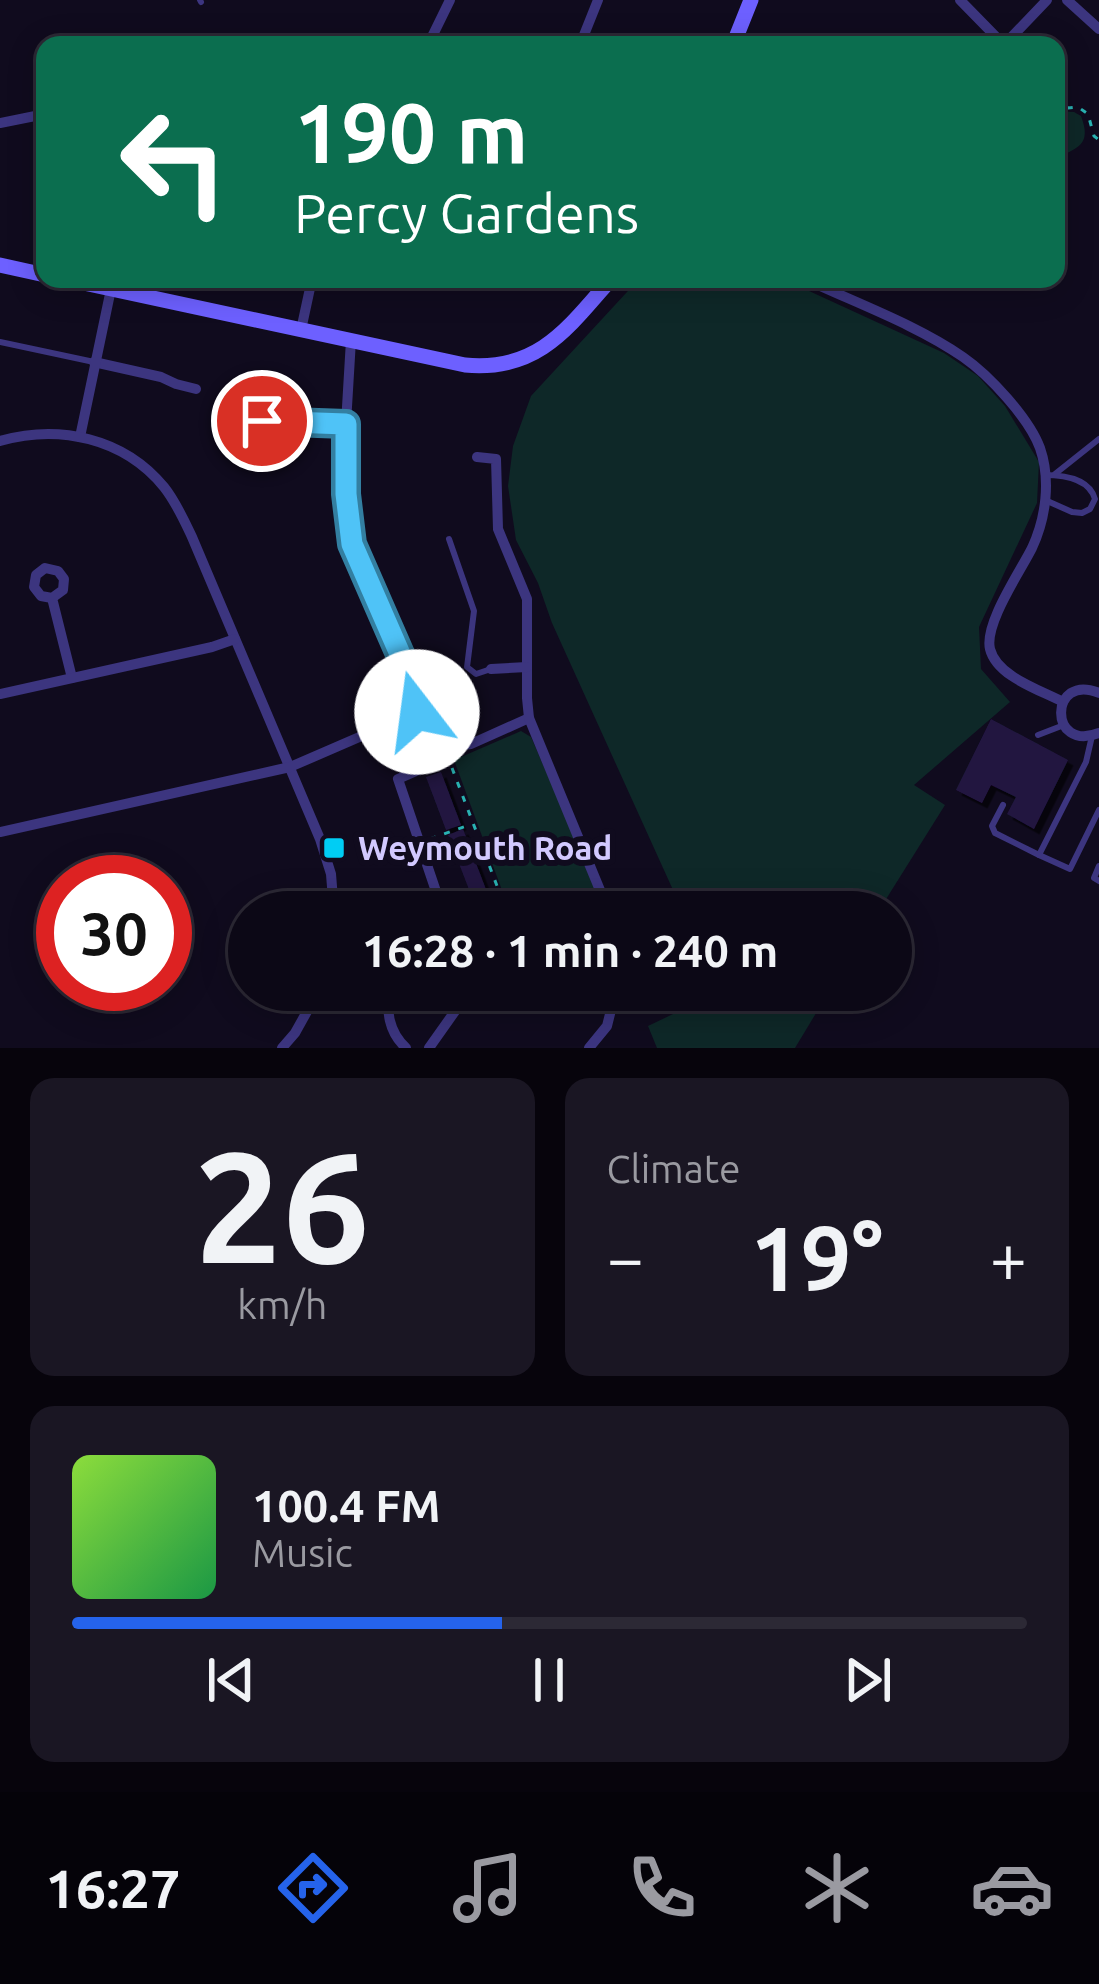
<!DOCTYPE html>
<meta charset="utf-8">
<style>
body{margin:0;font-family:Ubuntu,sans-serif;background:#1a1623;color:#f1f3f6;height:100vh;display:flex;flex-direction:column;font-size:45px;white-space:nowrap}
*{box-sizing:border-box;margin:0}
p{font-size:39px;color:#9a9aa1}
.icon{flex:none;width:66px;height:66px;fill:none;stroke:currentColor;stroke-width:2;stroke-linecap:round;stroke-linejoin:round}
.map{position:relative;height:1048px;overflow:hidden}
.drawer{display:flex;flex-direction:column;gap:30px;padding:30px;background:#07040c;flex:1}
.drawer>*{flex:none}
.banner{position:absolute;left:36px;top:36px;width:1029px;height:252px;border-radius:24px;box-shadow:0 6px 30px #0003,0 0 0 3px #2c2935;background:#0b6e4f;color:#fff;overflow:hidden}
.speed{position:absolute;left:36px;top:855px;display:flex;gap:24px;font-size:60px;font-weight:700;text-align:center}
.speed>*{display:grid;place-content:center;width:156px;height:156px;border-radius:50%;background:#0c0816;box-shadow:0 6px 30px #0003,0 0 0 3px #2c2935;line-height:1}
.speed .limit{border:18px solid #d22;background:#fff;color:#111}
.pin{position:absolute;display:grid;place-items:center;width:102px;height:102px;color:#fff;margin:-51px;border:6px solid #fff;border-radius:50%;box-shadow:0 3px 12px #0007}
.me{position:absolute;width:132px;margin:-66px;rotate:345deg;stroke-linejoin:round;filter:drop-shadow(0 0 9px #0008)}
.turn{display:flex;align-items:center;gap:42px;height:252px;padding:0 60px;font-size:54px}
.turn .icon{width:156px;height:156px;stroke-width:2.5}
.turn b{display:block;font-size:84px;line-height:102px}
.big{font-size:90px;font-weight:700;line-height:1.1}
.drawer .widget{flex:1;display:flex;flex-direction:column;justify-content:center;gap:18px;min-width:0;padding:0 42px;border-radius:24px;background:#1a1623}
.drawer .dial{align-items:center;gap:0}
.dial b{font-size:156px;line-height:1}
.song{display:flex;align-items:center;gap:36px}
.cover{width:144px;height:144px;border-radius:18px;background:linear-gradient(135deg,hsl(90 70% 55%),hsl(140 70% 35%))}
.played{height:12px;border-radius:6px;background:linear-gradient(90deg,#2563eb 45%,#2c2935 45%)}
.keys{display:flex;justify-content:space-around;direction:ltr}
.heat{display:flex;justify-content:space-between;align-items:center;font-size:66px;direction:ltr}
.drawer .tiles{flex:1;display:grid;gap:30px;grid-template-columns:1fr 1fr}
.widget:last-child{grid-column:span 2}
.trip{position:absolute;left:228px;top:891px;width:684px;height:120px;border-radius:60px;background:#0c0816;box-shadow:0 6px 30px #0003,0 0 0 3px #2c2935;font-weight:700;line-height:120px;text-align:center}
.tab-bar{display:flex;height:192px;justify-content:space-around;align-items:center;background:#050309;color:#9a9aa1}
.tab-bar .icon{width:84px;height:84px}
.tab-bar .active{color:#2563eb}
.tab-bar b{font-size:54px;color:#f1f3f6}
.map>svg:first-child{display:block}
</style>
<div class="map">
<svg width="1099" height="1048" viewBox="0 0 1099 1048">
<defs>
<filter id="shadow"><feDropShadow dx="5.5" dy="5.5" stdDeviation="0" flood-color="#0009"/></filter>
</defs>
<rect width="100%" height="100%" fill="#100b1e"/>
<g fill="#0e2828">
<path d="M1056,111L1074,112L1081,116C1092,145 1078,147 1056,159Z"/>
<path d="M639,279H783L944,353L978,376L1005,406L1039,462L1037,503L979,627L981,669L1010,702L914,785L945,805L878,912H683L552,623L538,583L516,540L508,486L513,446L531,396Z"/>
<path d="M521,731L531,737L596,886L591,900L564,912H510L454,760Z"/>
<path d="M719,990H830L795,1048H657L648,1026L719,992Z"/>
</g>
<g fill="#211740" filter="url(#shadow)">
<path d="M991,719L1068,760L1034,829L1007,814L1016,797L991,785L982,803L956,790Z"/>
<path d="M441,772L461,825L446,830L426,777Z"/>
<path d="M463,829L490,900L475,905L448,835Z"/>
</g>
<g fill="none" stroke-linecap="round" stroke-linejoin="round">
<g stroke="#29b2b2" stroke-width="3" stroke-dasharray="6 9" stroke-linecap="butt">
<path d="M1056,97L1068,108L1078,107L1088,114L1094,136L1099,140"/>
<path d="M433,696L457,688L466,678"/>
<path d="M452,768L507,912"/>
<path d="M430,839L472,824"/>
</g>
<g stroke="#3c357f" stroke-width="6">
<path d="M200,0L201,2"/>
<path d="M0,342L94,362"/>
<path d="M1055,474L1099,439"/>
<path d="M1044,475C1064,475 1089,478 1095,499L1090,509L1082,513L1072,512L1045,500"/>
<path d="M449,539L474,611L467,667L476,674L491,669"/>
<path d="M1038,735L1064,725"/>
<path d="M1092,736L1086,762L1039,855L1070,869L1099,810"/>
<path d="M1003,805L992,826L995,833L1039,855"/>
<path d="M1099,866L1094,878L1099,881"/>
<path d="M477,912L487,909L488,912"/>
</g>
<g stroke="#3c357f" stroke-width="10">
<path d="M960,0L1004,45"/>
<path d="M1067,0L1099,29"/>
<path d="M428,45L450,0"/>
<path d="M580,45L598,0"/>
<path d="M1004,45L1047,0"/>
<path d="M0,123L45,114"/>
<path d="M805,279C856,303 917,325 963,357C989,375 1029,418 1040,448C1051,480 1046,518 1032,548C1020,572 984,624 990,649C997,677 1041,690 1063,702"/>
<path d="M301,330L312,279"/>
<path d="M351,340L344,457L352,545L430,721C438,737 451,747 471,744L529,718"/>
<path d="M94,362L161,377L176,384L196,389"/>
<path d="M262,421L346,424"/>
<path d="M80,437L111,289"/>
<path d="M0,441C59,424 124,438 164,487C176,502 184,520 192,537L320,839L331,874L334,912"/>
<path d="M477,457L496,459L498,529L527,599V698L529,718L609,912"/>
<path d="M52,598L63,590L64,579L58,571L45,568L36,575L34,587L41,596L52,598L72,678"/>
<path d="M491,669L527,667"/>
<path d="M1099,693C1049,672 1048,753 1099,733"/>
<path d="M0,694L212,647L235,639"/>
<path d="M0,832L290,767L424,709"/>
<path d="M443,912L398,779L448,757L453,743"/>
<path d="M577,912L605,900"/>
<path d="M394,990C383,1009 390,1033 406,1048"/>
<path d="M282,1048L295,1033L319,990"/>
<path d="M429,1048L470,990"/>
<path d="M589,1048L607,1026L616,990"/>
</g>
<g stroke="#6d60ff" stroke-width="15">
<path d="M733,45L751,0"/>
<path d="M0,265L45,275"/>
<path d="M65,279L465,365C538,372 568,328 611,279"/>
</g>
</g>
<g fill="none" stroke-linecap="round" stroke-linejoin="round">
<g stroke="#337fa1" stroke-width="30">
<path id="route" d="M262,421L346,424V494L352,544L424,709L417,712"/>
</g>
<use href="#route" stroke="#4fc3f7" stroke-width="21"/>
</g>
<rect fill="#00cdf4" stroke="#100b1e" stroke-width="4.5" x="322" y="836" width="24" height="24" rx="6"/>
<g text-anchor="middle" stroke-width="12" stroke-linejoin="round" paint-order="stroke">
<g font-size="33" font-weight="bold" fill="#d2c9ff" stroke="#100b1e" text-anchor="start">
<text x="358" y="860">Weymouth Road</text>
</g>
</g>
</svg>
<div class="speed"><div class="limit">30</div></div>
<div class="pin" style="left:262px;top:421px;background:#d93025"><svg class="icon" aria-label="arrive" viewBox="0 0 24 24"><path d="M6 21V4h12l-3 4 3 4H6"/></svg></div>
<svg class="me" style="left:417px;top:712px" viewBox="-20 -20 40 40"><circle r="19" fill="#fff"/><path d="M0-13L10 11 0 6-10 11z" fill="#4fc3f7"/></svg>
<div class="trip">16:28 · 1 min · 240 m</div>
<div class="banner">
<div class="turn"><svg class="icon" aria-label="left" viewBox="0 0 24 24"><path d="M17 20v-9H6M10 6l-5 5 5 5"/></svg><div><b>190 m</b>Percy Gardens</div></div>
</div>
</div>
<section class="drawer">
<div class="tiles">
<div class="widget dial"><b>26</b><p>km/h</p></div>
<div class="widget"><p>Climate</p>
<div class="heat"><a>−</a><b class="big">19°</b><a>+</a></div>
</div>
<div class="widget">
<div class="song"><i class="cover"></i><div><b>100.4 FM</b><p>Music</p></div></div>
<div class="played"></div>
<div class="keys"><svg class="icon" aria-label="previous" viewBox="0 0 24 24"><path d="M18 5L8 12l10 7zM5 5v14"/></svg><svg class="icon" aria-label="pause" viewBox="0 0 24 24"><path d="M8 5v14M16 5v14"/></svg><svg class="icon" aria-label="next" viewBox="0 0 24 24"><path d="M6 5l10 7-10 7zM19 5v14"/></svg></div>
</div>
</div>
</section>
<nav class="tab-bar">
<b>16:27</b>
<svg class="icon active" aria-label="directions" viewBox="0 0 24 24"><path d="M12 3l9 9-9 9-9-9zM9 14v-3h6M13 9l2 2-2 2"/></svg>
<svg class="icon" aria-label="music" viewBox="0 0 24 24"><path d="M9 18V5l10-2v13"/><circle cx="6" cy="18" r="3"/><circle cx="16" cy="16" r="3"/></svg>
<svg class="icon" aria-label="phone" viewBox="0 0 24 24"><path d="M5 4h4l2 5-3 2q2 4 5 5l2-3 5 2v4C11 20 4 13 5 4z"/></svg>
<svg class="icon" aria-label="climate" viewBox="0 0 24 24"><path d="M12 3v18M4 7l16 10M4 17L20 7"/></svg>
<svg class="icon" aria-label="car" viewBox="0 0 24 24"><path d="M5 17H2v-5l4-1 3-4h7l3 4 3 1v5h-3M9 17h6M6 11h13"/><circle cx="7" cy="17" r="2"/><circle cx="17" cy="17" r="2"/></svg>
</nav>
